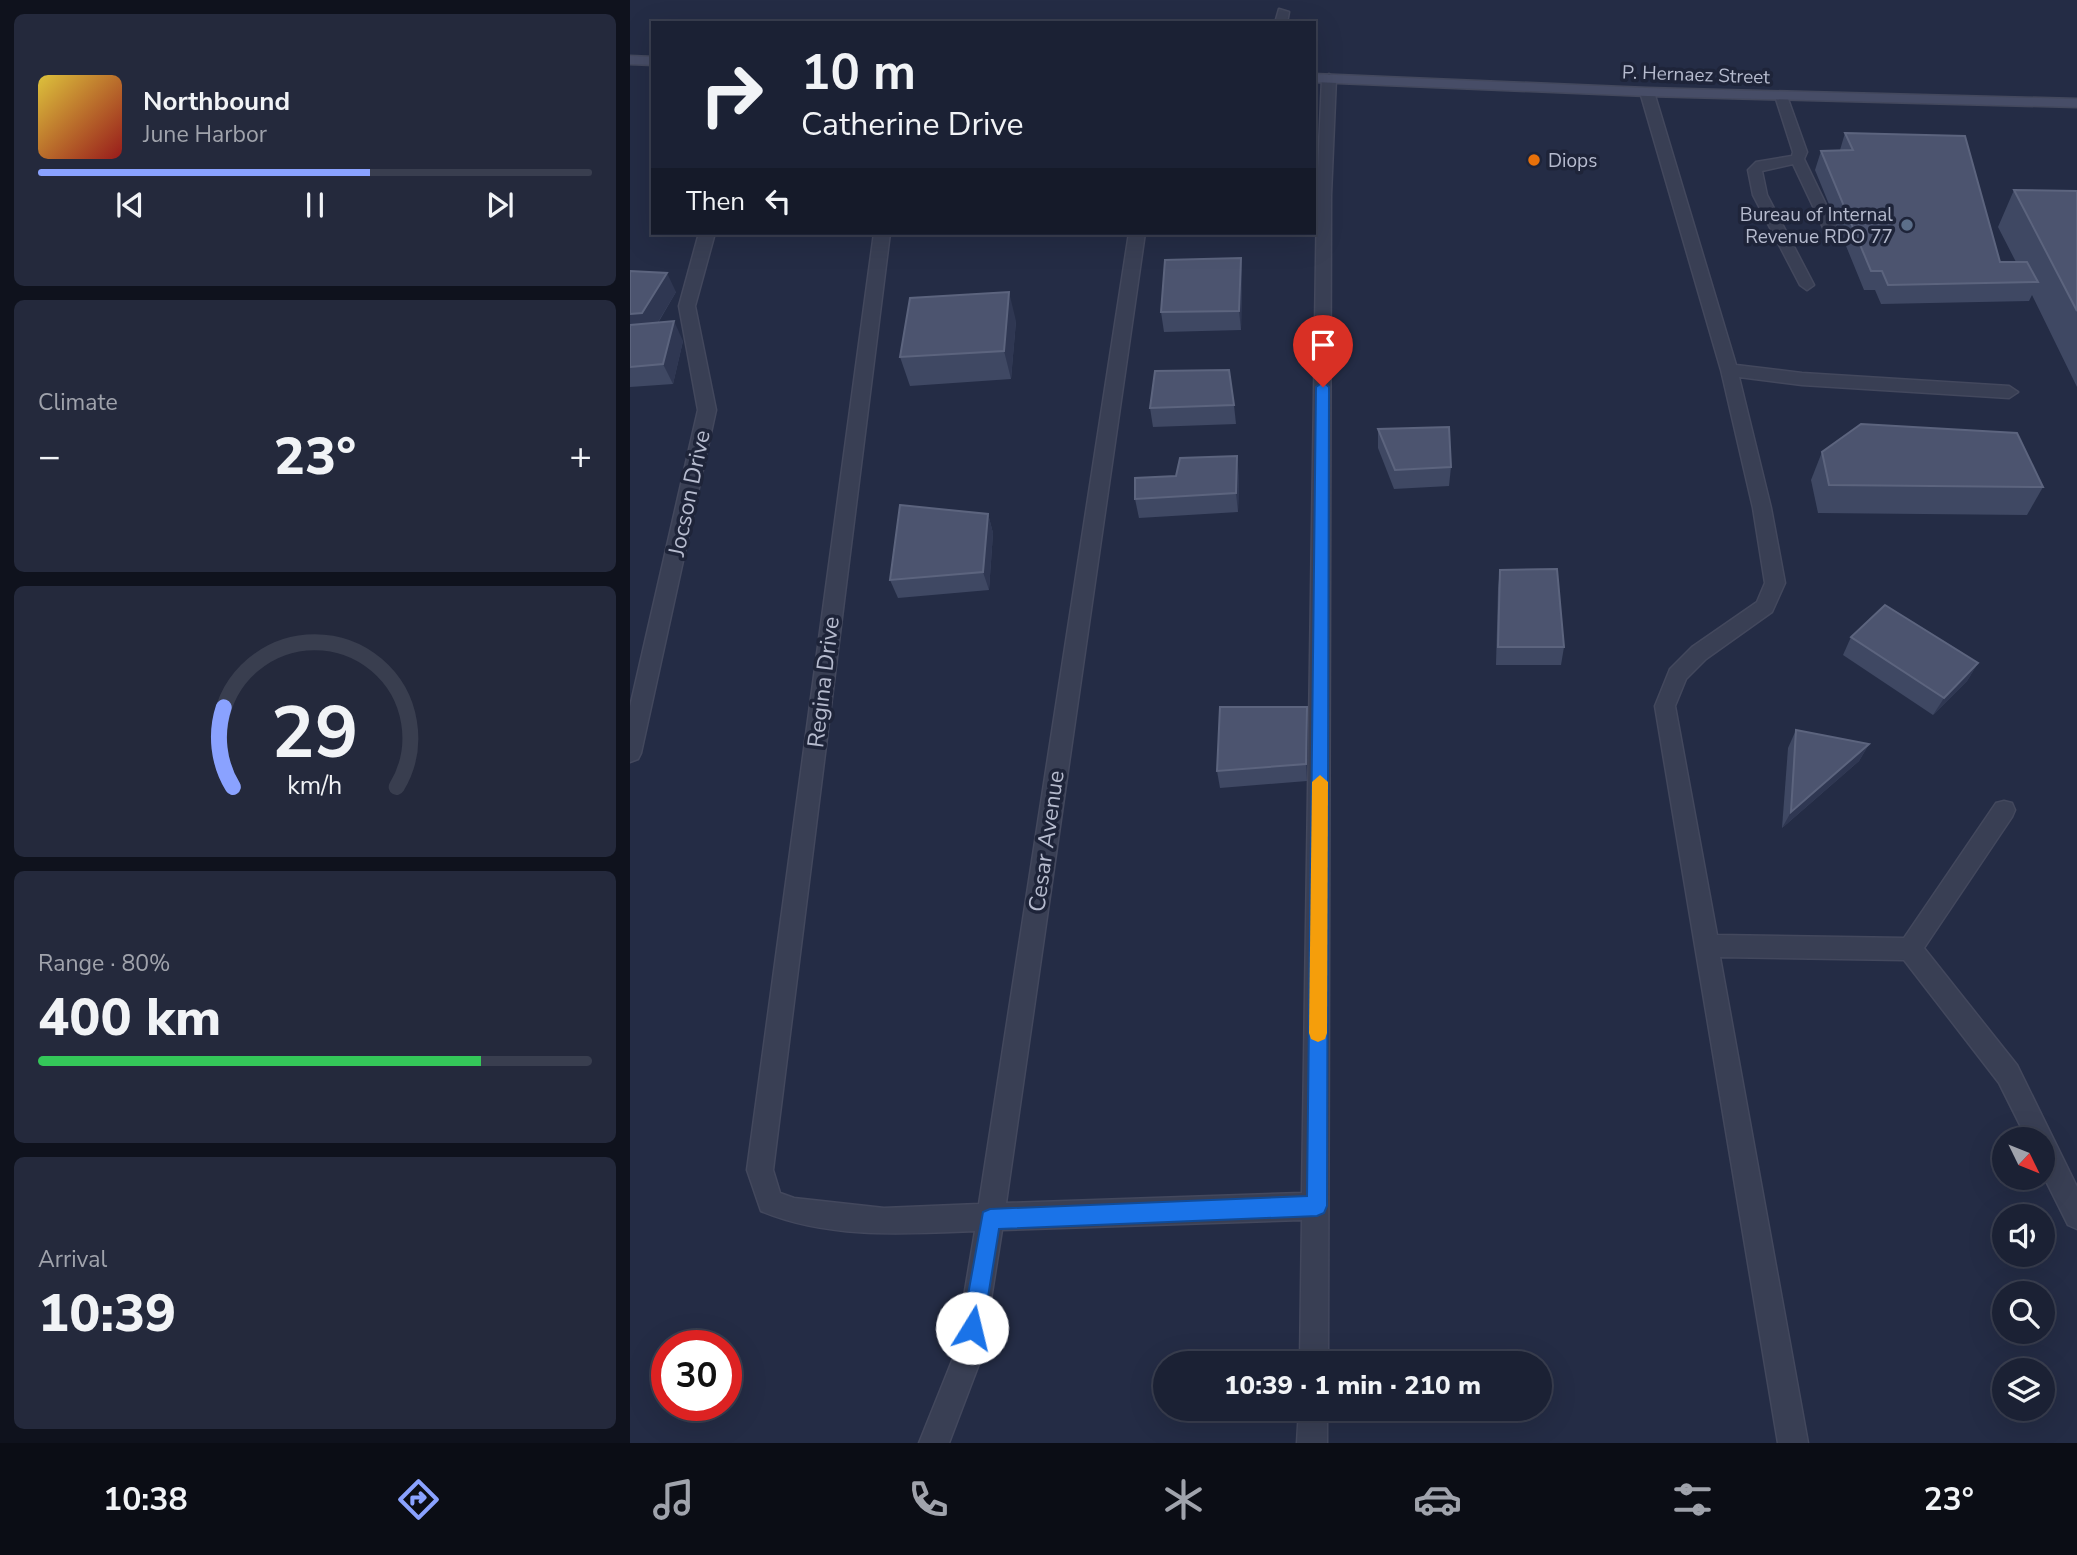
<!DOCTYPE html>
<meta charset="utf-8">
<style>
body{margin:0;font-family:"Nunito Sans",sans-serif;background:#24293c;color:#f1f3f6;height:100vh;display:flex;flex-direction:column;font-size:26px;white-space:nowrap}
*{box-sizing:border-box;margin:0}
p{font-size:23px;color:#a0a3ac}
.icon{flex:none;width:38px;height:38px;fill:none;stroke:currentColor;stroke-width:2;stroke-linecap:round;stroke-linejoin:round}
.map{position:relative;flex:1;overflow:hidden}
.side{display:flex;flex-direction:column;gap:14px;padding:14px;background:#0f121d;width:630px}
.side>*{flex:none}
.banner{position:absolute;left:21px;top:21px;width:665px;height:214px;border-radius:0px;box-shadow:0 7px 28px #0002,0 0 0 2px #393e4f;background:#1b2134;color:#f1f3f6;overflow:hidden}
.needle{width:46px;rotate:133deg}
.controls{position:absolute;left:1362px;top:1127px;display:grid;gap:14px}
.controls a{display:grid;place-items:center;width:63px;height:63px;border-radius:50%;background:#1b2134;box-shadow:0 7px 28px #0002,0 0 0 2px #393e4f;font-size:35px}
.speed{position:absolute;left:21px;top:1330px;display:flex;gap:14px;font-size:35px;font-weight:700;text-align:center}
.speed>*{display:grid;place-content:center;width:91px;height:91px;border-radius:50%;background:#1b2134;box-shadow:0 7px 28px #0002,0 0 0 2px #393e4f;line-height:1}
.speed .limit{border:10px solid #d22;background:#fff;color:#111}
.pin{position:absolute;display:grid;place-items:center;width:60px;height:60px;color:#fff;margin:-72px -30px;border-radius:50% 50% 50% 0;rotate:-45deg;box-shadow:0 0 7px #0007}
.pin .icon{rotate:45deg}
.me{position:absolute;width:77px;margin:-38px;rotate:9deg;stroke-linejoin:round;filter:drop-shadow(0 0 5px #0008)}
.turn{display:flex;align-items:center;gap:24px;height:147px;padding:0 35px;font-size:32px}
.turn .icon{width:91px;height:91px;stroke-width:2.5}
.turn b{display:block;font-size:49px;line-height:60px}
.then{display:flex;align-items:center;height:66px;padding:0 35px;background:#0003;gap:14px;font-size:26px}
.big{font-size:52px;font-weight:800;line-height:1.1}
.side .tile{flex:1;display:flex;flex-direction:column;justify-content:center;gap:10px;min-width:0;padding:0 24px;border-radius:10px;background:#24293c}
.side .dial{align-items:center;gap:0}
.dial svg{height:182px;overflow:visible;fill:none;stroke:#393e4f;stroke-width:7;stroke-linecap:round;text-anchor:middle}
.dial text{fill:#f1f3f6;stroke:none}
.song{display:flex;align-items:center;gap:21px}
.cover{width:84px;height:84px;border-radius:10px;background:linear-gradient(135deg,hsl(50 70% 55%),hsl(0 70% 35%))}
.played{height:7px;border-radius:4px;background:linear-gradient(90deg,#8aa2ff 60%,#393e4f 60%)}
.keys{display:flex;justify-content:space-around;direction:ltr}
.heat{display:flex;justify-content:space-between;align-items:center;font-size:38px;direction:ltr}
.charge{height:10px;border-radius:5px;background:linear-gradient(90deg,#34c759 80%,#393e4f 0)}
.trip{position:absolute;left:523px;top:1351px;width:399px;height:70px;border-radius:35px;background:#1b2134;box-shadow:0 7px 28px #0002,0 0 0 2px #393e4f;font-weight:800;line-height:70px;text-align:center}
.tab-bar{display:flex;height:112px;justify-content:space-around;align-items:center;background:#0b0d15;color:#a0a3ac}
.tab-bar .icon{width:49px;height:49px}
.tab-bar .selected{color:#8aa2ff}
.tab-bar b{font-size:32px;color:#f1f3f6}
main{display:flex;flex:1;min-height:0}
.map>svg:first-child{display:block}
</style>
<main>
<section class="side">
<div class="tile">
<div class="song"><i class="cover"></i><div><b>Northbound</b><p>June Harbor</p></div></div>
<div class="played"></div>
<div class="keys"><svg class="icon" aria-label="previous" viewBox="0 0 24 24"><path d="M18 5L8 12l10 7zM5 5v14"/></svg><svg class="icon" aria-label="pause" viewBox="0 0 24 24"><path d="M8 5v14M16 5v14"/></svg><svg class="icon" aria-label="next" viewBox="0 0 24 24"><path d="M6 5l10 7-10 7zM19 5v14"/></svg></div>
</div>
<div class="tile"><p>Climate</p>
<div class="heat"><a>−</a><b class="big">23°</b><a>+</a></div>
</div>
<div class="tile dial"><svg viewBox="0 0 100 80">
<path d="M14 69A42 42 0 1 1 86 69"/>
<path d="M14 69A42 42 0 0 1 10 34" stroke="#8aa2ff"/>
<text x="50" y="56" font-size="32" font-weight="700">29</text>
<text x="50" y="72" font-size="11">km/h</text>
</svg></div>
<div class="tile"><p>Range · 80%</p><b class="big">400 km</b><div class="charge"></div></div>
<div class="tile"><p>Arrival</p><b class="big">10:39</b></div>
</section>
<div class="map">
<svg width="1447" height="1443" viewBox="0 0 1447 1443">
<rect width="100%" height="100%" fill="#242c45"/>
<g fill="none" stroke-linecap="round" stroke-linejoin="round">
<g stroke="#43485d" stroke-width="3">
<g id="service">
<path d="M649,9L659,12L657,23H645Z"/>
<path d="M1147,93L1157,96L1177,152L1174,159L1212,238L1205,242L1198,238L1163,164L1132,171L1137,195L1184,285L1177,290L1170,285L1123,195L1118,170L1126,162L1162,156L1163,152L1145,96Z"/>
</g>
</g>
<g stroke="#43485d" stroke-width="3">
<g id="minor">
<path d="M699,74L706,78L701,195L698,1363H670L672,1220L372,1230L352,1356L319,1443H289L324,1356L345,1231C273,1234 198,1239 131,1211L117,1170L244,233H260L143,1170L150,1193L164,1198L254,1208L349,1204L499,233H515L376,1203L672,1193L687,195L692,78Z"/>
<path d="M1012,89L1024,92L1106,365L1172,373L1379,386L1388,392L1379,398L1172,385L1109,377L1141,508L1155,583L1142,612L1076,659L1056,679L1045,706L1087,935L1274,938L1366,803L1374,801L1382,803L1385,810L1382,817L1294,948L1387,1065L1447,1187V1229L1438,1225L1412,1173V1139H1397L1369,1083L1274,960L1090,957L1178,1443H1148L1025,706L1040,669L1062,647L1127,602L1135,583L1123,508L1091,370L1010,92Z"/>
<path d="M69,233H85L65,306L86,410L11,753L8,759L0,762V707L68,410L49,306Z"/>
<path d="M669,1409H697V1443H667Z"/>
</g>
</g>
<g stroke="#43485d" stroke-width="3">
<g id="secondary">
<path d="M0,56L23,57V65L0,64Z"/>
<path d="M684,74L1017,88L1447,99V107L1017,96L684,82Z"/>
</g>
</g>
<use href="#service" fill="#393f54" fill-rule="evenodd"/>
<use href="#minor" fill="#393f54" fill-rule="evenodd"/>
<use href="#secondary" fill="#474d67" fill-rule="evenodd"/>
</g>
<g fill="#3f4863">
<path d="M1215,133L1370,262H1386L1368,227L1384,190L1447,191V387L1402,295L1399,301L1251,304L1245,290H1234L1185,170L1191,151L1210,150Z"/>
<path d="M611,258L612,277L611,330L534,332L531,312Z"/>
<path d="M0,271L46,292L28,323L53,341L43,384L0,387Z"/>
<path d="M386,321L381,379L280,386L270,357Z"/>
<path d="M604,405L606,424L523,427L520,408Z"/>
<path d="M748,429L821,467L819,486L764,489L748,448Z"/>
<path d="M1192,452L1413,487L1397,515L1188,513L1181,480Z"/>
<path d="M609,475L608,512L509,518L505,499Z"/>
<path d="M358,514L363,533L359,590L268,598L260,580Z"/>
<path d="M870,570L934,647L931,665H866L868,588Z"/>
<path d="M1221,637L1348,663L1337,681L1303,715L1213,655Z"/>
<path d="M677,707V781L590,788L587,771Z"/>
<path d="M1166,730L1239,744L1229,761L1152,828L1158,748Z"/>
</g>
<g fill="#2f3752">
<path d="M611,258L612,277L611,330L609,311Z"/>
<path d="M37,273L46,292L22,332L0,335V314Z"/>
<path d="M379,292L386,321L381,379L374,351Z"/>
<path d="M44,321L53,341L43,384L33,364Z"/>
<path d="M607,456L609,475L608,512L606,493Z"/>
<path d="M358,514L363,533L359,590L353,572Z"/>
<path d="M1348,663L1337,681L1303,715L1314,698Z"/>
<path d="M677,707L678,725L677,781L676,764Z"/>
<path d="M1239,744L1229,761L1152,828L1161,812Z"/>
</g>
<g fill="#4c546f" stroke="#5c647e" stroke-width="2">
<path d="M1215,133L1335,136L1370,262H1397L1408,282L1258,285L1252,271H1241L1191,151L1223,150Z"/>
<path d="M1384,190L1447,191V311Z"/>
<path d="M611,258L609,311L531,312L535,260Z"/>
<path d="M0,271L37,273L12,313L0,314Z"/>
<path d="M379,292L374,351L270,357L280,298Z"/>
<path d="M44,321L33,364L0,367V325Z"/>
<path d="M599,370L604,405L520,408L525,371Z"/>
<path d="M1231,424L1387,433L1413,487L1199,485L1192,452Z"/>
<path d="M819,427L821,467L765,470L748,429Z"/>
<path d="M607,456L606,493L505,499V478L546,476L550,458Z"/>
<path d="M270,505L358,514L353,572L260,580Z"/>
<path d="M927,569L934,647H868L870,570Z"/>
<path d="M1255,605L1348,663L1314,698L1221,637Z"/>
<path d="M590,707H677L676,764L587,771Z"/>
<path d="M1166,730L1239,744L1161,812Z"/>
</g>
<path fill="#1a73e8" stroke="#114b97" stroke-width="2" d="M693,382L699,387L697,1206L694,1213L687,1216L369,1229L353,1328L350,1336L342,1339L335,1336L332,1328L353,1212L360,1209L677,1196L686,387Z"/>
<path fill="#f59e0b" d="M690,775L698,782L697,1033L695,1039L688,1042L681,1039L679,1033L682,782Z"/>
<circle fill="#e8710a" stroke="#1e2439" stroke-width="2.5" cx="904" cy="160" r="7"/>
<circle fill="#5c6f8a" stroke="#1e2439" stroke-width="2.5" cx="1277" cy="225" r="7"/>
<g text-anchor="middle" stroke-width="7" stroke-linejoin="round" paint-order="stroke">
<g font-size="19" fill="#b6bbce" stroke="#1e2439">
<text transform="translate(1066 74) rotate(2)" y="7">P. Hernaez Street</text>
</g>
<g font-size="19" fill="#b6bbce" stroke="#1e2439" text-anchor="start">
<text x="918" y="167">Diops</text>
<text x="1263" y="221" text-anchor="end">Bureau of Internal<tspan x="1263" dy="22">Revenue RDO 77</tspan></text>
</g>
<g font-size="23" fill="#b6bbce" stroke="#1e2439">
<text transform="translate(59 493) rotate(-78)" y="8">Jocson Drive</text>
<text transform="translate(193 682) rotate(-83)" y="8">Regina Drive</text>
<text transform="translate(416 841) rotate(-82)" y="8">Cesar Avenue</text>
</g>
</g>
</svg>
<div class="controls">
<a><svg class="needle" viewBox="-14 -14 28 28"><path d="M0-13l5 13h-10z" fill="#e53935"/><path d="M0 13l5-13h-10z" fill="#a0a3ac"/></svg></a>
<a><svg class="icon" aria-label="sound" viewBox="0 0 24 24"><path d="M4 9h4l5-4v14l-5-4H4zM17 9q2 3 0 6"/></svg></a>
<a><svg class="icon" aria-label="search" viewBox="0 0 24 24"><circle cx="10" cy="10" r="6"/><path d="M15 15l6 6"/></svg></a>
<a><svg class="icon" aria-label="layers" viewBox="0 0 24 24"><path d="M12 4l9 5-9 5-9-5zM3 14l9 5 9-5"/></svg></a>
</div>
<div class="speed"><div class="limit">30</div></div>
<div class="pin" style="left:693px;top:387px;background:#d93025"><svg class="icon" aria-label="arrive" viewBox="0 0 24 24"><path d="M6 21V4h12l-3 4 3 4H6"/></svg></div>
<svg class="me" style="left:342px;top:1328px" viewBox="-20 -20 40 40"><circle r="19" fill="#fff"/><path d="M0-13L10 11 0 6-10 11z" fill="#1a73e8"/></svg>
<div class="trip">10:39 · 1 min · 210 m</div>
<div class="banner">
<div class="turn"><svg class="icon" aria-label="right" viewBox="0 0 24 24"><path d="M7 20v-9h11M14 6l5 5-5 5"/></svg><div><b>10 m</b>Catherine Drive</div></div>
<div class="then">Then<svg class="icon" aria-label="left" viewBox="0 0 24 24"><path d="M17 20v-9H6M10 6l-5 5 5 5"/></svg></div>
</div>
</div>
</main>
<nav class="tab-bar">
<b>10:38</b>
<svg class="icon selected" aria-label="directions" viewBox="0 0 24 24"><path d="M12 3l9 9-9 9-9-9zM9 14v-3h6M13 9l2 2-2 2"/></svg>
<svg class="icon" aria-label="music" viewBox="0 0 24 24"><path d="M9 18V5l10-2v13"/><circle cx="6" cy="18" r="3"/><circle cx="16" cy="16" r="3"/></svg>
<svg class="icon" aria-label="phone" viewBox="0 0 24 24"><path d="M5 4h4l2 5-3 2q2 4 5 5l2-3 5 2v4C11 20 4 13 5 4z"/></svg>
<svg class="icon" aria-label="climate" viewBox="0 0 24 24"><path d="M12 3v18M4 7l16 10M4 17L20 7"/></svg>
<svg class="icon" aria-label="car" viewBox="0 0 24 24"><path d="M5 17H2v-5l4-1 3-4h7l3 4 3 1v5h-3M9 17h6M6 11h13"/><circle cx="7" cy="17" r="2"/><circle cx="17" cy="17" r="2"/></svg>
<svg class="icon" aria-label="filters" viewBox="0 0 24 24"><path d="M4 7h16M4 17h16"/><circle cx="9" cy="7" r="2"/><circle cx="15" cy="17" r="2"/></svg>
<b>23°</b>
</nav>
